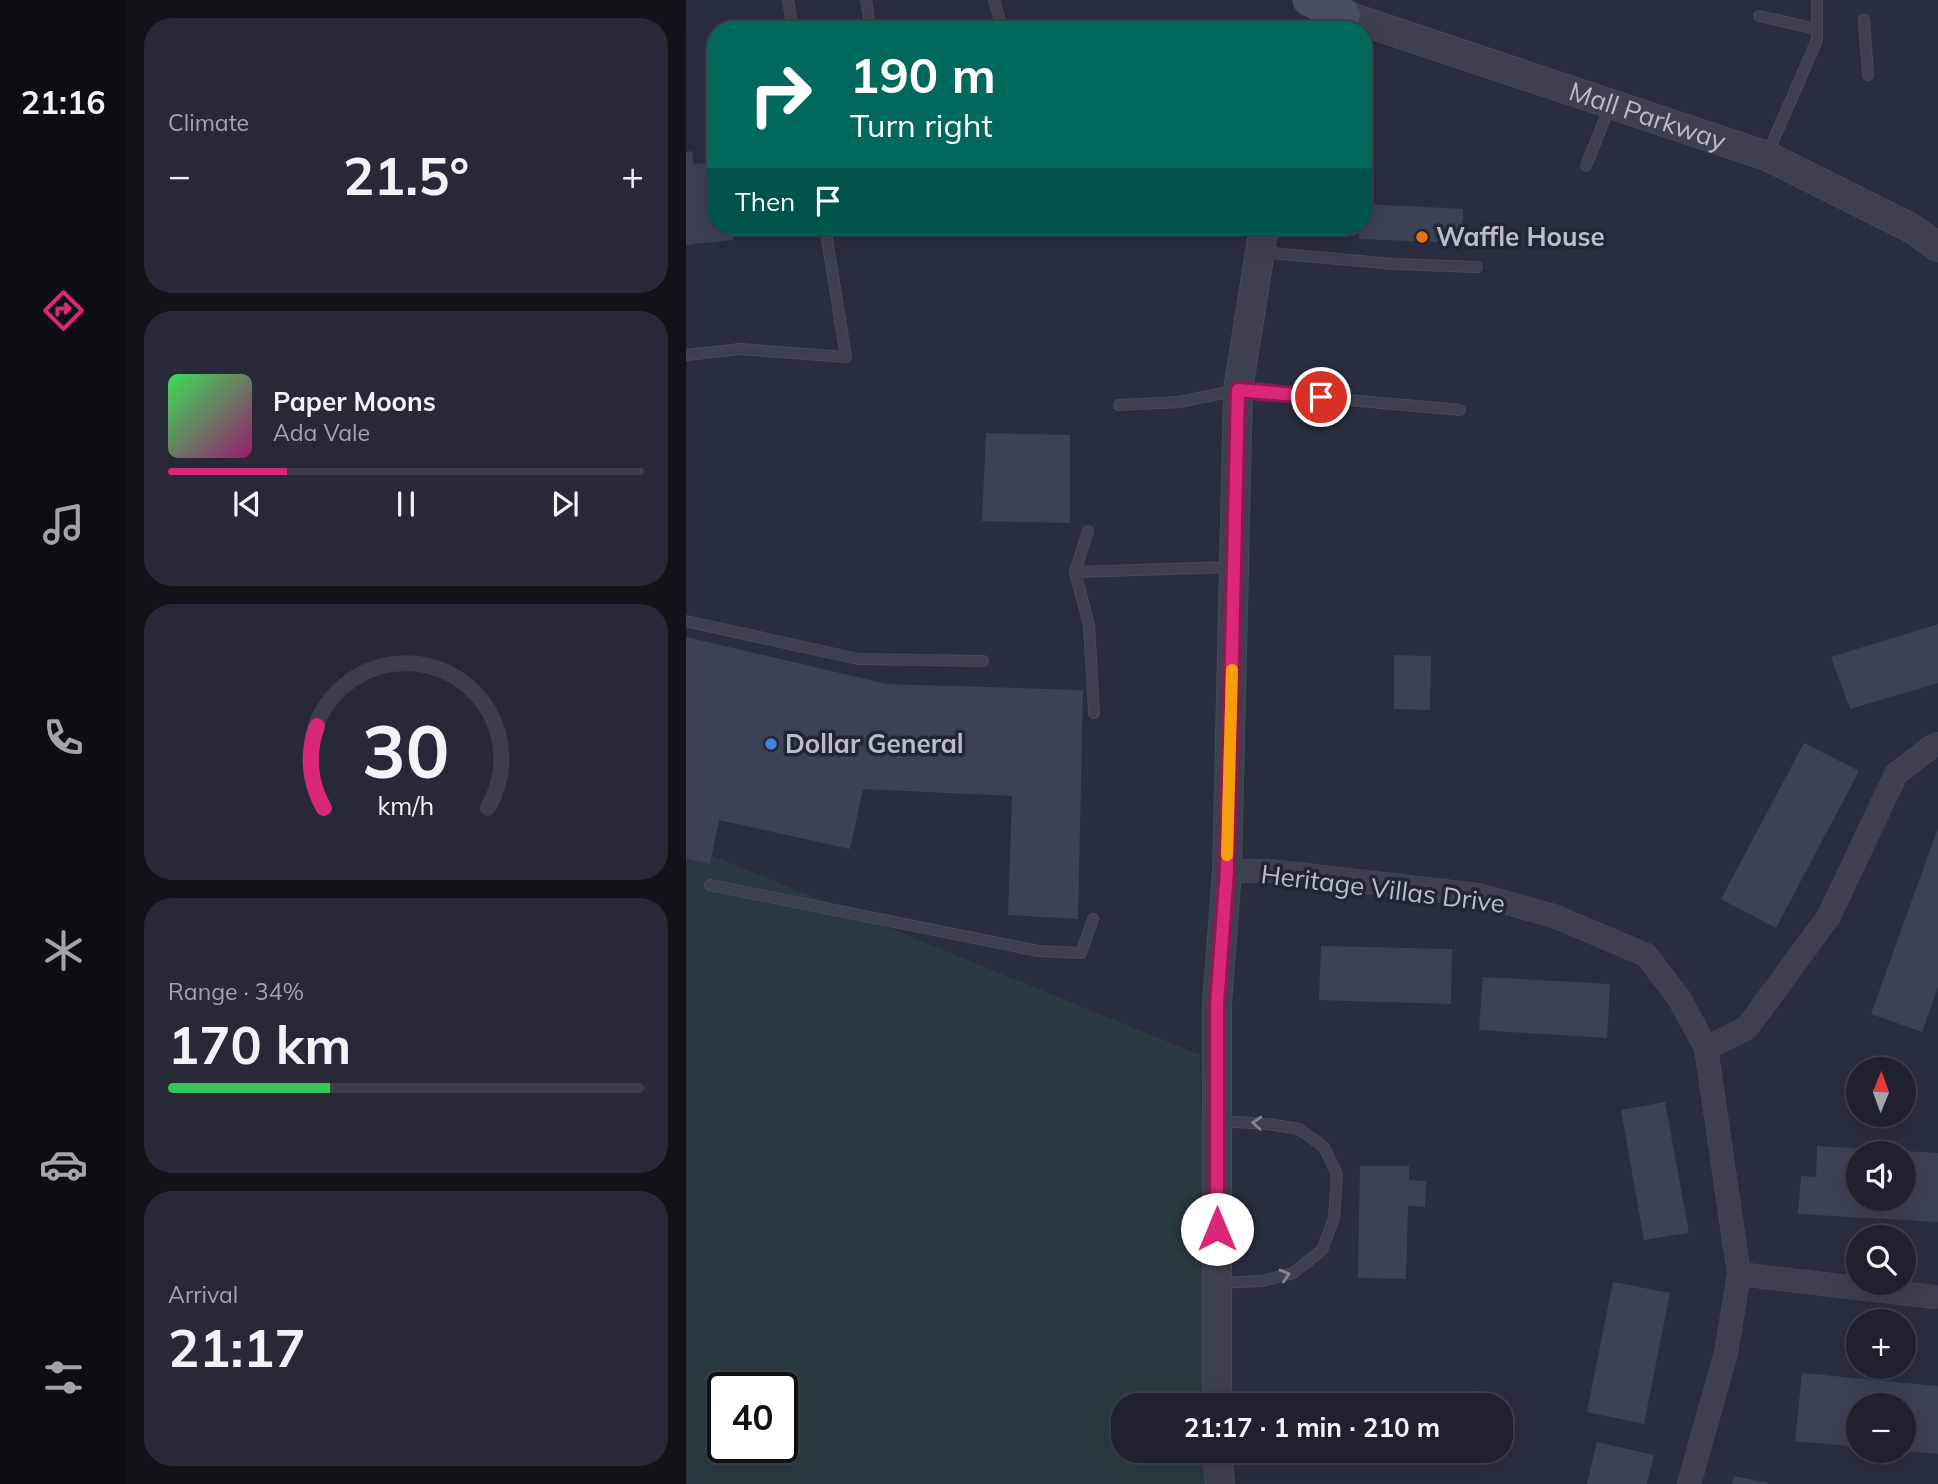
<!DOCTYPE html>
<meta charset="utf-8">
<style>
body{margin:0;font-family:Mulish,sans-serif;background:#272a36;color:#f1f3f6;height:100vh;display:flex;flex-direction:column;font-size:26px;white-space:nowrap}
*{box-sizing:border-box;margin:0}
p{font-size:23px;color:#a1a4aa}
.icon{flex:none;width:38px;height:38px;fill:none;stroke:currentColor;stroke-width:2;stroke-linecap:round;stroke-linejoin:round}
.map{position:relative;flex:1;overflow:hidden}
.side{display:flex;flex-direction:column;gap:18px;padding:18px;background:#111319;width:560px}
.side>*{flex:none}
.guide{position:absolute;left:21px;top:21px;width:665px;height:214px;border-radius:28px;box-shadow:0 7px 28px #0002,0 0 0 2px #3c3f4a;background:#00695c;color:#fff;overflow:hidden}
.needle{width:46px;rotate:1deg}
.buttons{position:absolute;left:1160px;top:1057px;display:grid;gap:14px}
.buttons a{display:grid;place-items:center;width:70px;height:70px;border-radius:50%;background:#1f222e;box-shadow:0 7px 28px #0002,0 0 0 2px #3c3f4a;font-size:35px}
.speed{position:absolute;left:21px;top:1372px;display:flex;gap:14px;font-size:35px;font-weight:700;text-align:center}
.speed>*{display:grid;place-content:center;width:91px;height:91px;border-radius:50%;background:#1f222e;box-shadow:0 7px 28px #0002,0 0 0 2px #3c3f4a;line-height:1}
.speed .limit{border:4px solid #111;border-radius:10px;background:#fff;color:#111}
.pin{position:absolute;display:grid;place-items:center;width:60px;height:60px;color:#fff;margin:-30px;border:4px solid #fff;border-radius:50%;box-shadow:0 2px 7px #0007}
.me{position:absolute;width:77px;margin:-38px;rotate:0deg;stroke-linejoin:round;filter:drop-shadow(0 0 5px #0008)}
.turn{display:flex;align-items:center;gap:24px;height:147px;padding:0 28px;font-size:32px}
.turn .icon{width:91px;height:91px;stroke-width:2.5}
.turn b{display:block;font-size:49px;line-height:60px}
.then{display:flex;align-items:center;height:66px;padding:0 28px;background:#0003;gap:14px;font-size:26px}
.big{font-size:52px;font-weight:700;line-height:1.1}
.side .widget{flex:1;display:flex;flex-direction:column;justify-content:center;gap:10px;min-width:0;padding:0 24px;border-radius:28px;background:#272a36}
.side .dial{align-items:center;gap:0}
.dial svg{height:182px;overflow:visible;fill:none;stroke:#3c3f4a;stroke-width:7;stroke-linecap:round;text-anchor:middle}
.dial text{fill:#f1f3f6;stroke:none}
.song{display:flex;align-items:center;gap:21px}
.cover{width:84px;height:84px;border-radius:10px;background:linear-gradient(135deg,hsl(130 70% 55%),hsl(320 70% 35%))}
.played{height:7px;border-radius:4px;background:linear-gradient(90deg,#db2777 25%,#3c3f4a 25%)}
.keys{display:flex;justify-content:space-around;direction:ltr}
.heat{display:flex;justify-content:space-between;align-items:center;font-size:38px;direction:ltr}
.charge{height:10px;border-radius:5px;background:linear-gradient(90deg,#34c759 34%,#3c3f4a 0)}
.trip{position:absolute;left:425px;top:1393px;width:402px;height:70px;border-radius:28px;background:#1f222e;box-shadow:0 7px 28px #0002,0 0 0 2px #3c3f4a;font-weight:700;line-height:70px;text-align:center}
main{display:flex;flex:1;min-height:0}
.tab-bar{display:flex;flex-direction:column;width:126px;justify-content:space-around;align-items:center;background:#0c0e12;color:#a1a4aa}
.tab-bar .icon{width:49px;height:49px}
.tab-bar .on{color:#db2777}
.tab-bar b{font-size:32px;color:#f1f3f6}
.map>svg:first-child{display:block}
</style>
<main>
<nav class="tab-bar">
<b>21:16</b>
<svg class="icon on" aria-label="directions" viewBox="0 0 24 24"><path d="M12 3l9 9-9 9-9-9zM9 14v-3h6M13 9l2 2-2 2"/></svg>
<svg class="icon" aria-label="music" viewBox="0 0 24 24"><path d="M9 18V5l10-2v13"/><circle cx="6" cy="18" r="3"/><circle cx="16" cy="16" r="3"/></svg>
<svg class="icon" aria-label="phone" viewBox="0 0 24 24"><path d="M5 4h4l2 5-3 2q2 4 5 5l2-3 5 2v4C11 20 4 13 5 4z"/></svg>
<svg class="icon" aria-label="climate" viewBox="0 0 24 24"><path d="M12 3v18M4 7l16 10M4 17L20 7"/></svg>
<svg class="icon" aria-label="car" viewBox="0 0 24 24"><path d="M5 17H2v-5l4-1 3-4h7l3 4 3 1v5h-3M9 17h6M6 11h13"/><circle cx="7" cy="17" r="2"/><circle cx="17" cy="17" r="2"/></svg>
<svg class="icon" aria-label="filters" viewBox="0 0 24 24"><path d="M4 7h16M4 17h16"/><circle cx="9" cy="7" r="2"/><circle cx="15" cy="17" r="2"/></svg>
</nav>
<section class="side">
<div class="widget"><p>Climate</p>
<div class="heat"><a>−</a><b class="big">21.5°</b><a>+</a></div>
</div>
<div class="widget">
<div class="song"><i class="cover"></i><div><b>Paper Moons</b><p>Ada Vale</p></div></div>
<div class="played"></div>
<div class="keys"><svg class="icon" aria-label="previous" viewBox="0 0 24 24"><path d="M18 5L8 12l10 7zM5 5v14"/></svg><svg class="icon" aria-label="pause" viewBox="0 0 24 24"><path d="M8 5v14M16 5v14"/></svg><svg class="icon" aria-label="next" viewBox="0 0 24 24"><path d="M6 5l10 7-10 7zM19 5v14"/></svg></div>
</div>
<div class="widget dial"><svg viewBox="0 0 100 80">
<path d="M14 69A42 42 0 1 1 86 69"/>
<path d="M14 69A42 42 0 0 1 11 33" stroke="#db2777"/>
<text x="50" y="56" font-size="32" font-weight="700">30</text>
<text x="50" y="72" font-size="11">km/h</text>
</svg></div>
<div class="widget"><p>Range · 34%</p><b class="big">170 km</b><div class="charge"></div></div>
<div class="widget"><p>Arrival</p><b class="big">21:17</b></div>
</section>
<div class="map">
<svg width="1252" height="1484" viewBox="0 0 1252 1484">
<rect width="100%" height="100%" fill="#292e3e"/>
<path fill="#2b3a40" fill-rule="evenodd" d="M0,845L514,1055L522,1405H438V1451H527L536,1484H0ZM37,1388H96V1447H37Z"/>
<g fill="#3b4254">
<path d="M6,151L8,164L30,162V226H46L47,240L0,245V152Z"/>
<path d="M677,204L777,209L776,243L673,239L674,226H677Z"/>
<path d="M300,433L384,435V523L296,521Z"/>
<path d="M1252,624V683L1164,709L1145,657Z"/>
<path d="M0,637L201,684L397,690L392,919L322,915L326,796L177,789L164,849L33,820L24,864L0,858Z"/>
<path d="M708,655L745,656L744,710L708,709Z"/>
<path d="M1118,743L1173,771L1090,928L1035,899Z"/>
<path d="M1252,828V987L1236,1032L1185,1014Z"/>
<path d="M635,946L766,949L765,1004L633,1000Z"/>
<path d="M797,977L924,984L921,1038L793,1030Z"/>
<path d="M979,1102L1003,1233L958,1240L935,1110Z"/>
<path d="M1131,1146L1216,1151V1153H1172V1199H1218V1151L1252,1153V1222L1112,1214L1115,1176L1130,1177Z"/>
<path d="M674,1166H723V1180L740,1181L739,1207L722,1206L720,1279L672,1278Z"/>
<path d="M927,1282L984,1293L958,1424L901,1412Z"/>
<path d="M1116,1373L1252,1386V1454L1218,1451V1405H1172V1447L1109,1441Z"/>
<path d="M911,1442L968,1455L961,1484H901Z"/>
<path d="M1048,1476L1082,1483L1081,1484H1046Z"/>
</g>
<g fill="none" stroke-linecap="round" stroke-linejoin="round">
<g stroke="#464a58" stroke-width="12">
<g id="service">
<path d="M102,0L107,30"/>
<path d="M180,0L185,30"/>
<path d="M308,0L317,30"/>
<path d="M1073,16L1131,29"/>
<path d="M1178,20L1182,75"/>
<path d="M1081,155L1131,40V0"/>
<path d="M900,166L924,106"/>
<path d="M574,252L708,264L791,267"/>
<path d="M0,355L54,349L160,357L139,226"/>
<path d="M433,405L493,402L552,390L774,410"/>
<path d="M389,572L402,531"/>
<path d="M0,621L172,659L297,661"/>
<path d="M408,713L403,625L389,572L545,567"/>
<path d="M24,885L352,951L395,953L407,919"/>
<path d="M531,1283L576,1281L607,1273L636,1250L648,1218L651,1174L638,1147L613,1129L582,1124L533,1121"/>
</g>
</g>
<g stroke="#464a58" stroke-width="24">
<g id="minor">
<path d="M541,871H584L792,895L868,916L960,955L993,998L1020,1048L1053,1274L1040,1353L1003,1484"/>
<path d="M1020,1048L1061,1028L1143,916L1210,774L1245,747L1252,744"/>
<path d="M1053,1274L1248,1297"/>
</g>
</g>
<g stroke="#464a58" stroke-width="30">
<g id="tertiary">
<path id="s1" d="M658,15L1081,156L1225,228L1252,247"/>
<path d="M531,1405V1004L541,871L552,390L578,226"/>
<path d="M531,1451L534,1484"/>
</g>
</g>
<g stroke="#464a58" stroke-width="33">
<path id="secondary" d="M623,0L658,15"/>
</g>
<use href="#service" stroke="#3d414f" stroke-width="10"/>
<use href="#minor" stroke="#3d414f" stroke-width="23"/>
<use href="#tertiary" stroke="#3d414f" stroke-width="28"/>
<use href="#secondary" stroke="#4b5061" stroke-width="32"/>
</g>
<defs><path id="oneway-chevron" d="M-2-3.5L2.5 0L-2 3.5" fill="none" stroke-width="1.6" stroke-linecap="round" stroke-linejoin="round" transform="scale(1.75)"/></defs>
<g stroke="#818592">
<use href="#oneway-chevron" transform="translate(571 1123) rotate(-177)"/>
<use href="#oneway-chevron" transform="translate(599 1275) rotate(-17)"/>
</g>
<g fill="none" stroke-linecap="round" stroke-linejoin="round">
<g stroke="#8e194d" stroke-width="18">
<path id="route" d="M531,1229V1004L541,871L552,390L635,397"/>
</g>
<use href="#route" stroke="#db2777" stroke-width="12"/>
<path stroke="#f59e0b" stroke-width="12" d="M541,855L546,670"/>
</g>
<circle fill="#e8710a" stroke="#212634" stroke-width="2.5" cx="736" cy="237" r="7"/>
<circle fill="#3f7fe0" stroke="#212634" stroke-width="2.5" cx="85" cy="744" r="7"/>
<g text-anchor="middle" stroke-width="7" stroke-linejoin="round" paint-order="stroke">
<g font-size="26" fill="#b9bdc9" stroke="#212634">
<text dy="9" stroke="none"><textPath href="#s1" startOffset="320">Mall Parkway</textPath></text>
<text transform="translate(697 889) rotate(7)" y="9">Heritage Villas Drive</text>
</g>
<g font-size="26" font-weight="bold" fill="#b9bdc9" stroke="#212634" text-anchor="start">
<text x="750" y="246">Waffle House</text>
<text x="99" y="753">Dollar General</text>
</g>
</g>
</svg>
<div class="buttons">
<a><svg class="needle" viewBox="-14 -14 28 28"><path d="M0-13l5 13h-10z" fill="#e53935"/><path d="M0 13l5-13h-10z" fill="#a1a4aa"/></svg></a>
<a><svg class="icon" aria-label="sound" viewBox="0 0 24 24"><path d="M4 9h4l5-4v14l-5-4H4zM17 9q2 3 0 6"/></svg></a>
<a><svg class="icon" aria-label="search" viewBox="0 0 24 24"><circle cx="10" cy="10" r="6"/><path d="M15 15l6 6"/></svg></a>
<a>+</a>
<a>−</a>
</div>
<div class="speed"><div class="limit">40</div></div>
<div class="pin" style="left:635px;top:397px;background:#d93025"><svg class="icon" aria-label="arrive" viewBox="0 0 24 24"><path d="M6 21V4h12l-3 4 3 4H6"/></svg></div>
<svg class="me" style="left:531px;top:1229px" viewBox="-20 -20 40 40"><circle r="19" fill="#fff"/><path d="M0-13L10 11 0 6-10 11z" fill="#db2777"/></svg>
<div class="trip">21:17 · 1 min · 210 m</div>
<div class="guide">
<div class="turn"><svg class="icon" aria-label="right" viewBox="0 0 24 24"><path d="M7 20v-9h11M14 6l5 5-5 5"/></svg><div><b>190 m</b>Turn right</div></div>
<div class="then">Then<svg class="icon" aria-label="arrive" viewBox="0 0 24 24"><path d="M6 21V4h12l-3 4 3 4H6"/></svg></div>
</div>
</div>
</main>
